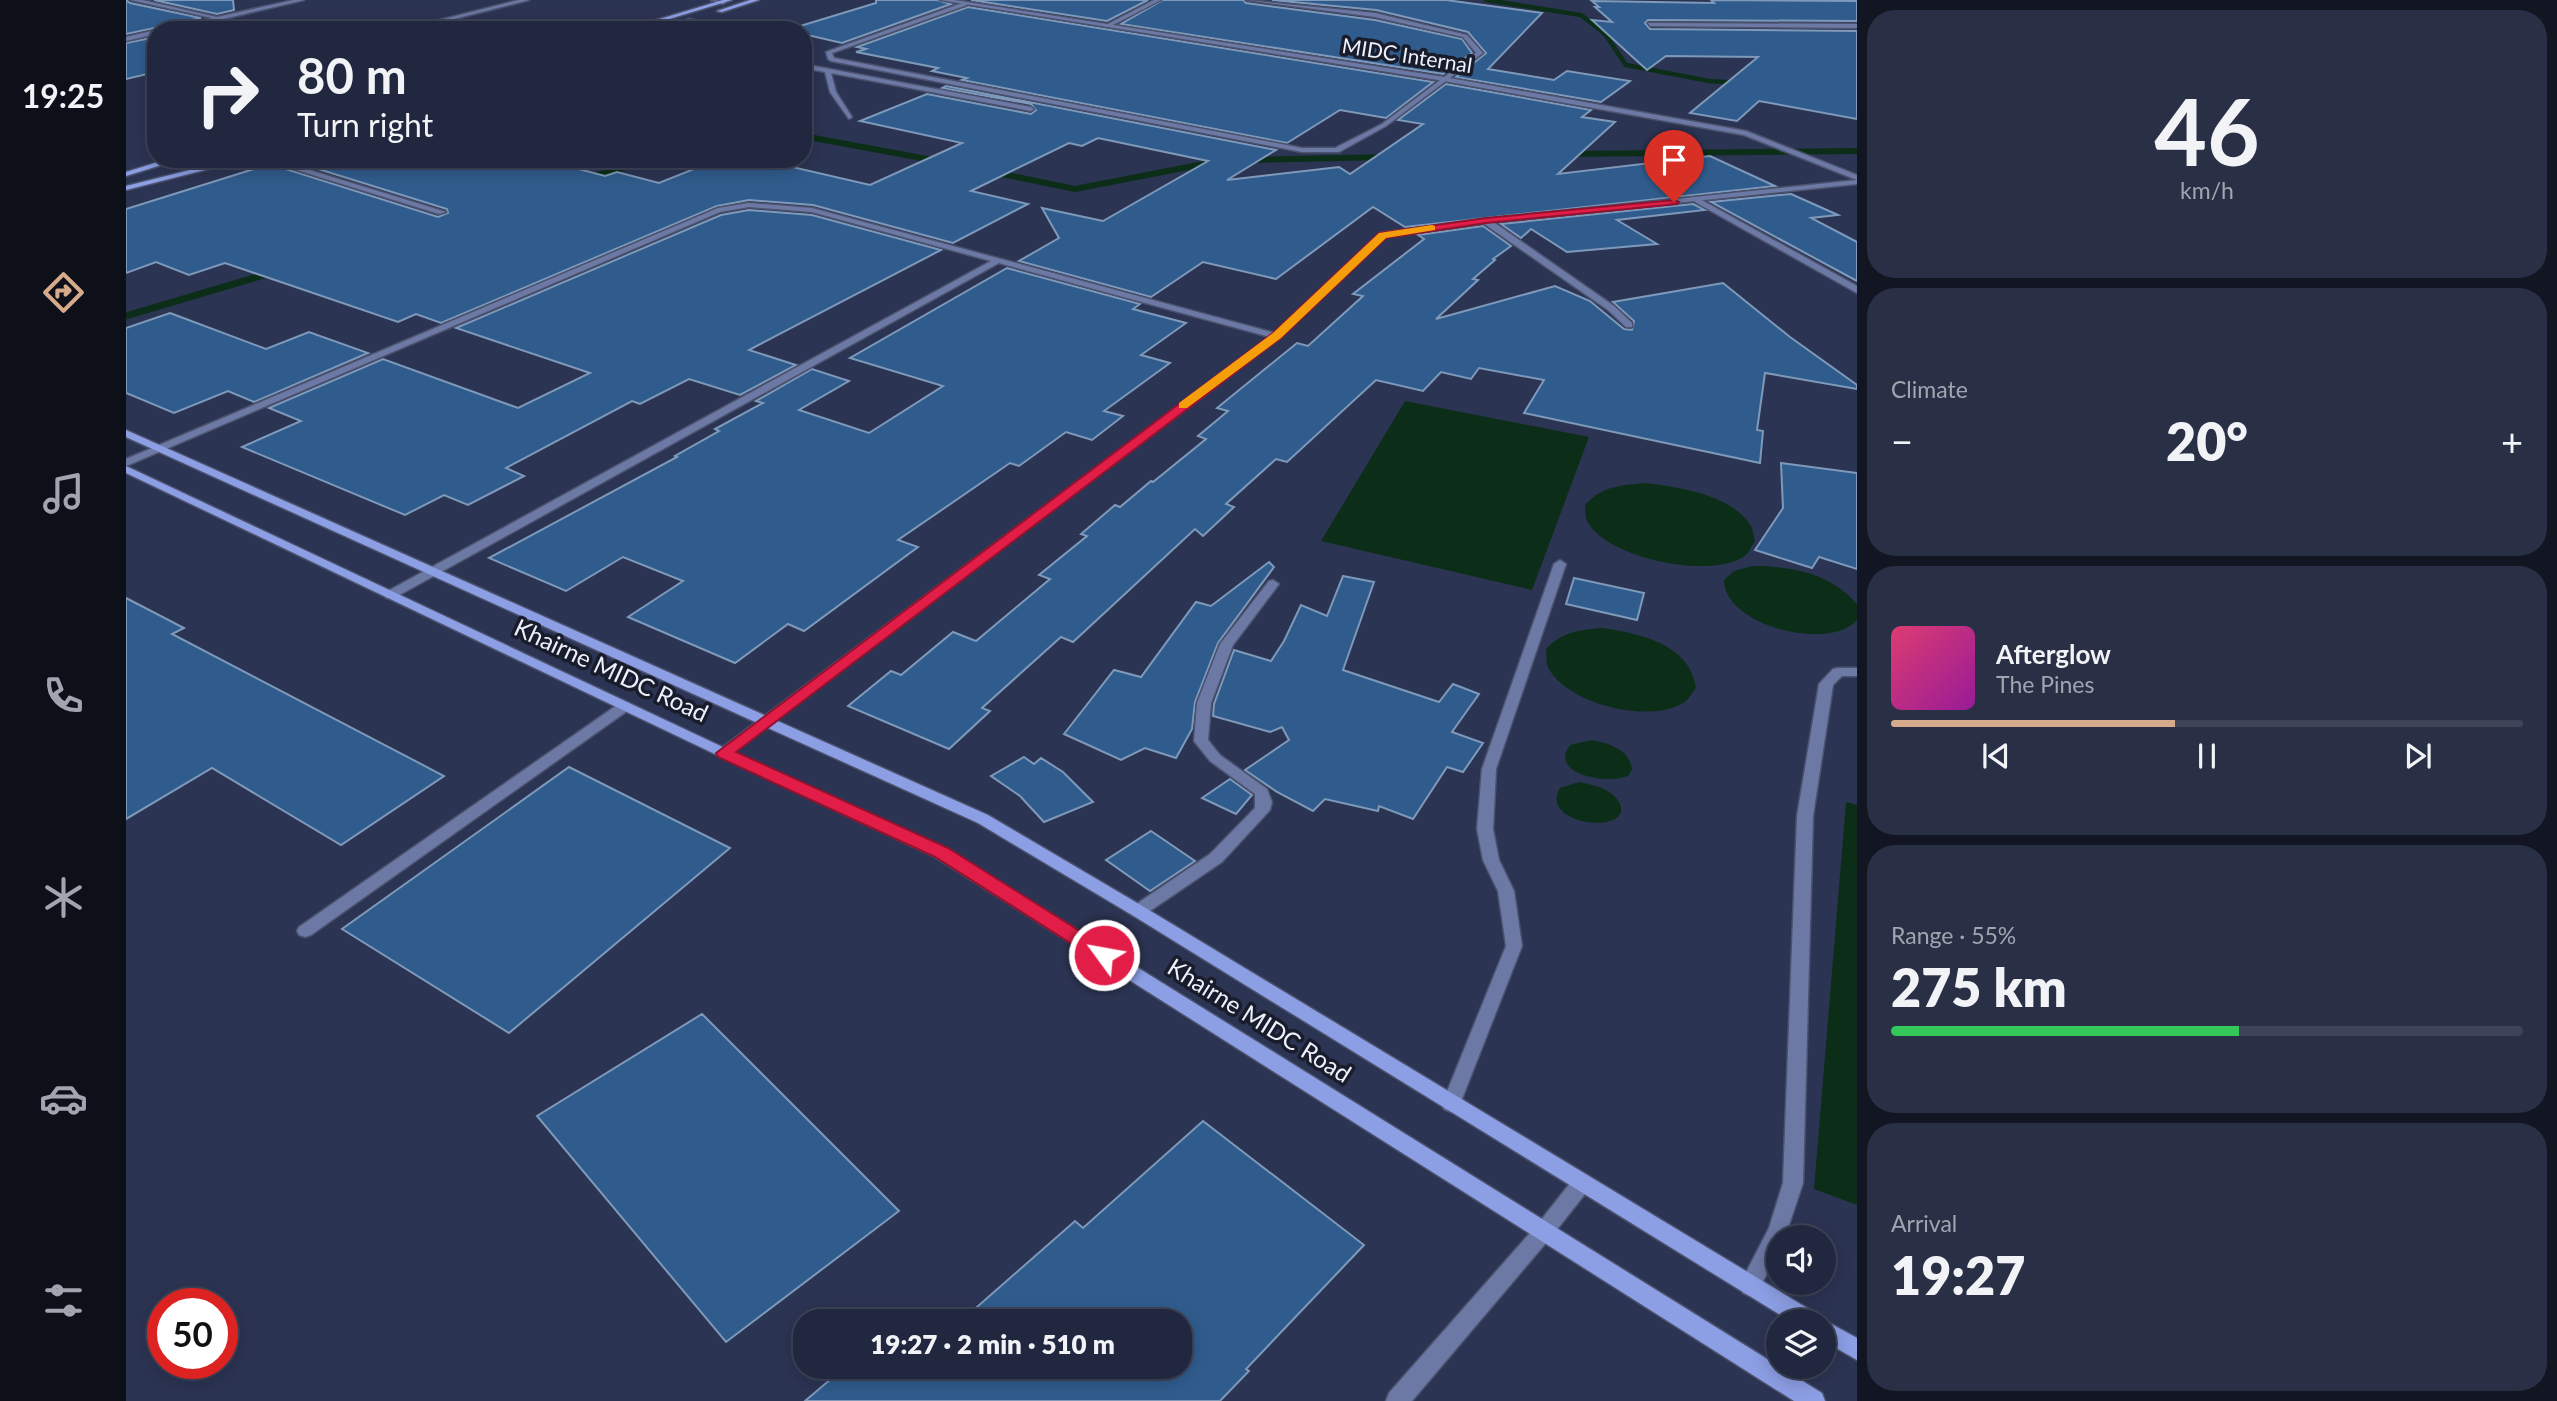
<!DOCTYPE html>
<meta charset="utf-8">
<style>
body{margin:0;font-family:Lato,sans-serif;background:#292f45;color:#f1f3f6;height:100vh;display:flex;flex-direction:column;font-size:26px;white-space:nowrap}
*{box-sizing:border-box;margin:0}
p{font-size:23px;color:#a2a5b0}
.icon{flex:none;width:38px;height:38px;fill:none;stroke:currentColor;stroke-width:2;stroke-linecap:round;stroke-linejoin:round}
.map{position:relative;flex:1;overflow:hidden}
.sheet{display:flex;flex-direction:column;gap:10px;padding:10px;background:#121522;width:700px}
.sheet>*{flex:none}
.top-card{position:absolute;left:21px;top:21px;width:665px;height:147px;border-radius:28px;box-shadow:0 4px 18px #0003,0 0 0 2px #3e4458;background:#21273e;color:#f1f3f6;overflow:hidden}
.fabs{position:absolute;left:1640px;top:1225px;display:grid;gap:14px}
.fabs a{display:grid;place-items:center;width:70px;height:70px;border-radius:50%;background:#21273e;box-shadow:0 4px 18px #0003,0 0 0 2px #3e4458;font-size:35px}
.speed{position:absolute;left:21px;top:1288px;display:flex;gap:14px;font-size:35px;font-weight:700;text-align:center}
.speed>*{display:grid;place-content:center;width:91px;height:91px;border-radius:50%;background:#21273e;box-shadow:0 4px 18px #0003,0 0 0 2px #3e4458;line-height:1}
.speed .limit{border:10px solid #d22;background:#fff;color:#111}
.pin{position:absolute;display:grid;place-items:center;width:60px;height:60px;color:#fff;margin:-72px -30px;border-radius:50% 50% 50% 0;rotate:-45deg;box-shadow:0 0 7px #0007}
.pin .icon{rotate:45deg}
.me{position:absolute;width:77px;margin:-38px;rotate:302deg;stroke-linejoin:round;filter:drop-shadow(0 0 5px #0008)}
.turn{display:flex;align-items:center;gap:24px;height:147px;padding:0 35px;font-size:32px}
.turn .icon{width:91px;height:91px;stroke-width:2.5}
.turn b{display:block;font-size:49px;line-height:60px}
.big{font-size:52px;font-weight:800;line-height:1.1}
.sheet .widget{flex:1;display:flex;flex-direction:column;justify-content:center;gap:10px;min-width:0;padding:0 24px;border-radius:28px;background:#292f45}
.sheet .dial{align-items:center;gap:0}
.dial b{font-size:91px;line-height:1}
.song{display:flex;align-items:center;gap:21px}
.cover{width:84px;height:84px;border-radius:10px;background:linear-gradient(135deg,hsl(340 70% 55%),hsl(300 70% 35%))}
.played{height:7px;border-radius:4px;background:linear-gradient(90deg,#d6ab8b 45%,#3e4458 45%)}
.keys{display:flex;justify-content:space-around;direction:ltr}
.heat{display:flex;justify-content:space-between;align-items:center;font-size:38px;direction:ltr}
.charge{height:10px;border-radius:5px;background:linear-gradient(90deg,#34c759 55%,#3e4458 0)}
.trip{position:absolute;left:667px;top:1309px;width:399px;height:70px;border-radius:28px;background:#21273e;box-shadow:0 4px 18px #0003,0 0 0 2px #3e4458;font-weight:800;line-height:70px;text-align:center}
main{display:flex;flex:1;min-height:0}
.dock{display:flex;flex-direction:column;width:126px;justify-content:space-around;align-items:center;background:#0d1019;color:#a2a5b0}
.dock .icon{width:49px;height:49px}
.dock .active{color:#d6ab8b}
.dock b{font-size:32px;color:#f1f3f6}
.map>svg:first-child{display:block}
</style>
<main>
<nav class="dock">
<b>19:25</b>
<svg class="icon active" aria-label="directions" viewBox="0 0 24 24"><path d="M12 3l9 9-9 9-9-9zM9 14v-3h6M13 9l2 2-2 2"/></svg>
<svg class="icon" aria-label="music" viewBox="0 0 24 24"><path d="M9 18V5l10-2v13"/><circle cx="6" cy="18" r="3"/><circle cx="16" cy="16" r="3"/></svg>
<svg class="icon" aria-label="phone" viewBox="0 0 24 24"><path d="M5 4h4l2 5-3 2q2 4 5 5l2-3 5 2v4C11 20 4 13 5 4z"/></svg>
<svg class="icon" aria-label="climate" viewBox="0 0 24 24"><path d="M12 3v18M4 7l16 10M4 17L20 7"/></svg>
<svg class="icon" aria-label="car" viewBox="0 0 24 24"><path d="M5 17H2v-5l4-1 3-4h7l3 4 3 1v5h-3M9 17h6M6 11h13"/><circle cx="7" cy="17" r="2"/><circle cx="17" cy="17" r="2"/></svg>
<svg class="icon" aria-label="filters" viewBox="0 0 24 24"><path d="M4 7h16M4 17h16"/><circle cx="9" cy="7" r="2"/><circle cx="15" cy="17" r="2"/></svg>
</nav>
<div class="map">
<svg width="1731" height="1401" viewBox="0 0 1731 1401">
<rect width="100%" height="100%" fill="#2c3453"/>
<g fill="#0c2e18">
<path d="M1279,401L1463,437L1406,590L1195,541Z"/>
<path d="M1520,483C1552,487 1607,495 1625,526C1627,530 1628,537 1629,541C1626,545 1623,552 1620,555C1587,581 1479,558 1461,521C1459,516 1459,509 1459,505C1476,486 1495,485 1520,483Z"/>
<path d="M1626,566C1666,566 1704,573 1731,604V620C1704,652 1598,626 1598,580L1608,571Z"/>
<path d="M1477,628C1515,634 1564,644 1570,688C1567,692 1563,698 1560,701C1527,726 1437,704 1421,665C1420,661 1421,654 1420,649C1437,631 1454,630 1477,628Z"/>
<path d="M1465,740C1482,743 1504,749 1506,770L1502,776C1481,785 1422,774 1444,745Z"/>
<path d="M1453,782C1467,785 1485,788 1493,802C1511,836 1411,826 1434,788Z"/>
<path d="M1720,802L1731,805V1205L1688,1189Z"/>
</g>
<g fill="none" stroke-linecap="round" stroke-linejoin="round">
<path stroke="#0c2e18" stroke-width="4.5" d="M1360,0L1455,15L1479,34L1500,65L1583,81L1615,83"/>
<g stroke="#0c2e18" stroke-width="6">
<path d="M677,136L812,161"/>
<path d="M1442,154L1731,151"/>
<path d="M1123,160L1261,157"/>
<path d="M866,172L949,189L1093,161"/>
<path d="M462,178L526,159"/>
</g>
<path stroke="#0c2e18" stroke-width="7" d="M0,316L148,272"/>
</g>
<g fill="#305c8d" stroke="#7e99b9" stroke-width="2">
<path d="M0,0L4,3L75,18L0,34Z"/>
<path d="M28,0H107L108,10L91,14Z"/>
<path d="M750,0H811L825,4L716,43L677,34V30H661L750,3Z"/>
<path d="M845,0H1022L981,21Z"/>
<path d="M1037,0H1117L1120,3L1249,20L1336,39L1346,53L1317,74L995,24Z"/>
<path d="M1146,0H1320L1416,13L1362,69L1428,80L1441,71L1504,81L1475,102L1330,77L1360,53L1342,32L1250,10Z"/>
<path d="M1585,0L1731,1V21L1522,20L1519,23L1524,29L1731,31V119L1633,101L1611,121L1564,113L1632,57L1540,56L1521,70L1466,20L1486,22L1469,7H1473L1466,1L1588,3Z"/>
<path d="M842,7L1307,82L1260,118L1214,110L1161,143L836,80L841,78L806,71L812,68L730,52L740,49L731,47Z"/>
<path d="M30,37V72L0,79V43Z"/>
<path d="M1320,84L1465,110L1456,117L1489,122L1432,174L1584,156L1649,186L1279,227L1247,207L1150,279L1077,262L1025,297L893,261L933,238L916,208L977,221L1082,161L972,138L956,146L943,143L845,191L902,204L827,243L687,205L623,200L591,206L315,323L290,314L272,322L99,263L63,275L30,262L0,273V209L144,164L312,217L322,213L321,209L160,159H415L479,176L491,172L533,183L593,159H632L744,185L836,143L734,121L801,94L905,114L910,110L905,104L816,88L820,86L1150,150L1101,180L1213,167L1224,174L1297,124L1272,120Z"/>
<path d="M1665,194L1712,215L1685,218L1731,242V281L1585,202Z"/>
<path d="M1567,204L1579,210L1491,220L1531,244L1441,252L1405,229L1395,238L1375,224Z"/>
<path d="M623,210L686,215L815,250L623,350L670,365L614,395L563,379L514,404L506,401L380,468L398,476L342,505L318,495L279,515L116,447L175,421L143,408L257,359L392,408L464,373L330,328L595,215Z"/>
<path d="M1357,226L1385,246L1367,259L1369,260L1347,279L1352,280L1310,319L1429,286L1464,301L1498,329L1506,330L1508,321L1487,302L1597,283L1664,337L1731,385V389L1639,373L1631,430L1637,431L1634,463L1398,413L1418,380L1353,368L1345,379L1315,372L1297,391L1250,380L1161,462L1150,459L1100,504L1108,507L1077,536L1069,529L947,642L935,637L856,708L864,711L823,749L722,706L765,671L775,675L827,632L850,641L924,579L913,575L961,536L955,534L989,505L994,507L1025,481L1027,482L1080,439L1072,436L1102,411L1091,408L1171,343L1182,346L1237,296L1227,294L1298,239L1292,235Z"/>
<path d="M881,268L1014,304L1007,309L1060,323L1015,355L1044,363L978,411L997,416L966,440L940,432L893,466L884,463L772,540L792,547L678,631L662,624L609,663L502,617L557,581L497,557L440,591L363,558L551,457L549,456L593,431L589,429L637,403L630,401L686,369L723,381L673,410L743,433L817,386L724,358Z"/>
<path d="M44,313L140,349L183,332L242,353L128,402L102,391L48,413L0,393V328Z"/>
<path d="M1655,463L1731,473V569L1693,557L1686,568L1629,550L1657,508Z"/>
<path d="M1143,562L1148,567L1092,643L1069,702L1066,729L1050,758L1019,748L995,760L938,734L988,670L1015,677L1070,602L1085,606Z"/>
<path d="M1217,576L1248,582L1217,670L1313,702L1327,684L1353,694L1326,732L1357,743L1337,772L1321,767L1287,819L1253,806L1252,811L1199,799L1187,811L1151,792L1119,770L1163,740L1156,727L1144,732L1087,716L1088,704L1108,650L1145,661L1158,641L1175,605L1201,616Z"/>
<path d="M1448,578L1518,593L1511,620L1440,604Z"/>
<path d="M0,598L58,628L46,634L318,776L215,845L86,768L0,819Z"/>
<path d="M898,757L908,764L915,758L937,772L967,802L918,822L894,796L865,776Z"/>
<path d="M443,767L604,848L383,1033L216,929Z"/>
<path d="M1104,779L1126,795L1110,814L1076,798Z"/>
<path d="M1025,831L1069,861L1024,891L980,860Z"/>
<path d="M576,1014L773,1211L600,1342L411,1116Z"/>
<path d="M1077,1121L1238,1245L1120,1369L1123,1371L1094,1401H679L719,1367H1054V1321H835L949,1221L957,1228Z"/>
</g>
<g fill="none" stroke-linecap="round" stroke-linejoin="round">
<g stroke="#4b526e" stroke-width="3">
<g id="service">
<path d="M5,0H16L91,17L168,0H178L51,30H39L86,18Z"/>
<path d="M393,0H403L285,30H274Z"/>
<path d="M585,0L600,2L597,4Z"/>
<path d="M30,30V34L0,41V37Z"/>
<path d="M677,64L905,107L908,109L905,111L705,73L710,92L726,117L723,119L704,92L699,72L677,68Z"/>
<path d="M1572,198L1731,286V293L1569,202L1568,200Z"/>
<path d="M1357,219H1363L1488,306L1506,323V327H1500L1482,310L1357,223Z"/>
<path d="M1434,560L1440,564L1370,769L1367,829L1373,860L1388,891L1396,946L1334,1104L1332,1109L1325,1112L1318,1109L1316,1104L1380,946L1372,891L1357,860L1351,829L1356,769L1428,564Z"/>
<path d="M1712,668H1731V676H1716L1707,685L1687,816L1677,1183L1659,1237H1652V1252L1631,1293L1624,1296L1617,1293L1613,1286L1643,1228L1657,1183L1671,816L1693,684L1707,669Z"/>
<path d="M499,702L506,706L504,709L185,935L179,937L173,935L171,931L173,927L494,703Z"/>
</g>
</g>
<g stroke="#4b526e" stroke-width="3">
<g id="minor">
<path d="M1028,0H1035L983,27L978,26Z"/>
<path d="M1120,0L1249,13L1341,35L1357,53L1260,126L1213,152H1176L705,61L702,59L700,52L839,2L841,5L706,53L708,58L1176,148H1209L1256,124L1350,53L1337,37L1249,17Z"/>
<path d="M1522,23L1731,24V28L1524,26Z"/>
<path d="M135,159H148L320,212L313,214Z"/>
<path d="M1731,180V184L1360,223L1260,237L1154,338L603,756L598,758L591,753L593,750L1144,337L873,263L268,598H260L258,595L260,592L865,261L686,212L623,207L594,212L0,466V459L592,208L623,203L686,208L1149,333L1254,233L1360,219Z"/>
<path d="M1147,580L1153,584L1107,645L1085,703L1082,740L1094,755L1141,789L1146,802L1144,810L1096,862L1018,915H1006L1004,911L1006,907L1084,854L1129,808V794L1084,761L1068,741L1071,703L1094,644L1143,581Z"/>
<path d="M1456,1175L1463,1177L1466,1183L1463,1189L1425,1237L1286,1401H1260L1263,1393L1411,1225L1449,1177Z"/>
</g>
</g>
<g stroke="#4b526e" stroke-width="3">
<path id="tertiary" d="M814,0H828L1318,77L1620,131L1731,175V180L1618,135L1318,81Z"/>
</g>
<g stroke="#4b526e" stroke-width="3">
<g id="secondary">
<path d="M597,0H606L507,30H497Z"/>
<path d="M624,0H633L596,12L591,11Z"/>
<path d="M563,19L568,20L544,30H535Z"/>
<path d="M42,159H55L0,176V172Z"/>
<path d="M108,159H122L0,190V186Z"/>
<path d="M0,430L862,815L1018,907L1691,1314L1694,1321H1664L1006,915L852,823L0,437Z"/>
<path d="M0,466L603,750L821,849L1696,1393L1699,1401H1668L809,857L593,756L0,473Z"/>
<path d="M1698,1320L1731,1338V1360L1698,1341V1321H1695Z"/>
</g>
</g>
<use href="#service" fill="#6d79a5" fill-rule="evenodd"/>
<use href="#minor" fill="#6d79a5" fill-rule="evenodd"/>
<use href="#tertiary" fill="#6d79a5" fill-rule="evenodd"/>
<use href="#secondary" fill="#8c9ee4" fill-rule="evenodd"/>
</g>
<path fill="#e11d48" stroke="#92132f" stroke-width="2" d="M1548,200L1553,202L1551,204L1360,223L1260,238L1155,338L610,752L822,848L984,950L987,955L984,960H971L809,857L592,757L590,753L1147,333L1253,233L1360,218Z"/>
<path fill="#f59e0b" d="M1306,225L1309,226V230L1260,238L1155,338L1061,408H1053V403L1147,333L1253,233Z"/>
<g text-anchor="middle" stroke-width="7" stroke-linejoin="round" paint-order="stroke">
<g font-size="21" fill="#edf1fd" stroke="#191c2b">
<text transform="translate(1281 56) rotate(9)" y="7">MIDC Internal</text>
</g>
<g font-size="24" fill="#edf1fd" stroke="#191c2b">
<text transform="translate(485 671) rotate(25)" y="8">Khairne MIDC Road</text>
<text transform="translate(1133 1021) rotate(32)" y="8">Khairne MIDC Road</text>
</g>
</g>
</svg>
<div class="fabs">
<a><svg class="icon" aria-label="sound" viewBox="0 0 24 24"><path d="M4 9h4l5-4v14l-5-4H4zM17 9q2 3 0 6"/></svg></a>
<a><svg class="icon" aria-label="layers" viewBox="0 0 24 24"><path d="M12 4l9 5-9 5-9-5zM3 14l9 5 9-5"/></svg></a>
</div>
<div class="speed"><div class="limit">50</div></div>
<div class="pin" style="left:1548px;top:202px;background:#d93025"><svg class="icon" aria-label="arrive" viewBox="0 0 24 24"><path d="M6 21V4h12l-3 4 3 4H6"/></svg></div>
<svg class="me" style="left:978px;top:955px" viewBox="-20 -20 40 40"><circle r="17" fill="#e11d48" stroke="#fff" stroke-width="3"/><path d="M0-11L8 9 0 5-8 9z" fill="#fff"/></svg>
<div class="trip">19:27 · 2 min · 510 m</div>
<div class="top-card">
<div class="turn"><svg class="icon" aria-label="right" viewBox="0 0 24 24"><path d="M7 20v-9h11M14 6l5 5-5 5"/></svg><div><b>80 m</b>Turn right</div></div>
</div>
</div>
<section class="sheet">
<div class="widget dial"><b>46</b><p>km/h</p></div>
<div class="widget"><p>Climate</p>
<div class="heat"><a>−</a><b class="big">20°</b><a>+</a></div>
</div>
<div class="widget">
<div class="song"><i class="cover"></i><div><b>Afterglow</b><p>The Pines</p></div></div>
<div class="played"></div>
<div class="keys"><svg class="icon" aria-label="previous" viewBox="0 0 24 24"><path d="M18 5L8 12l10 7zM5 5v14"/></svg><svg class="icon" aria-label="pause" viewBox="0 0 24 24"><path d="M8 5v14M16 5v14"/></svg><svg class="icon" aria-label="next" viewBox="0 0 24 24"><path d="M6 5l10 7-10 7zM19 5v14"/></svg></div>
</div>
<div class="widget"><p>Range · 55%</p><b class="big">275 km</b><div class="charge"></div></div>
<div class="widget"><p>Arrival</p><b class="big">19:27</b></div>
</section>
</main>
